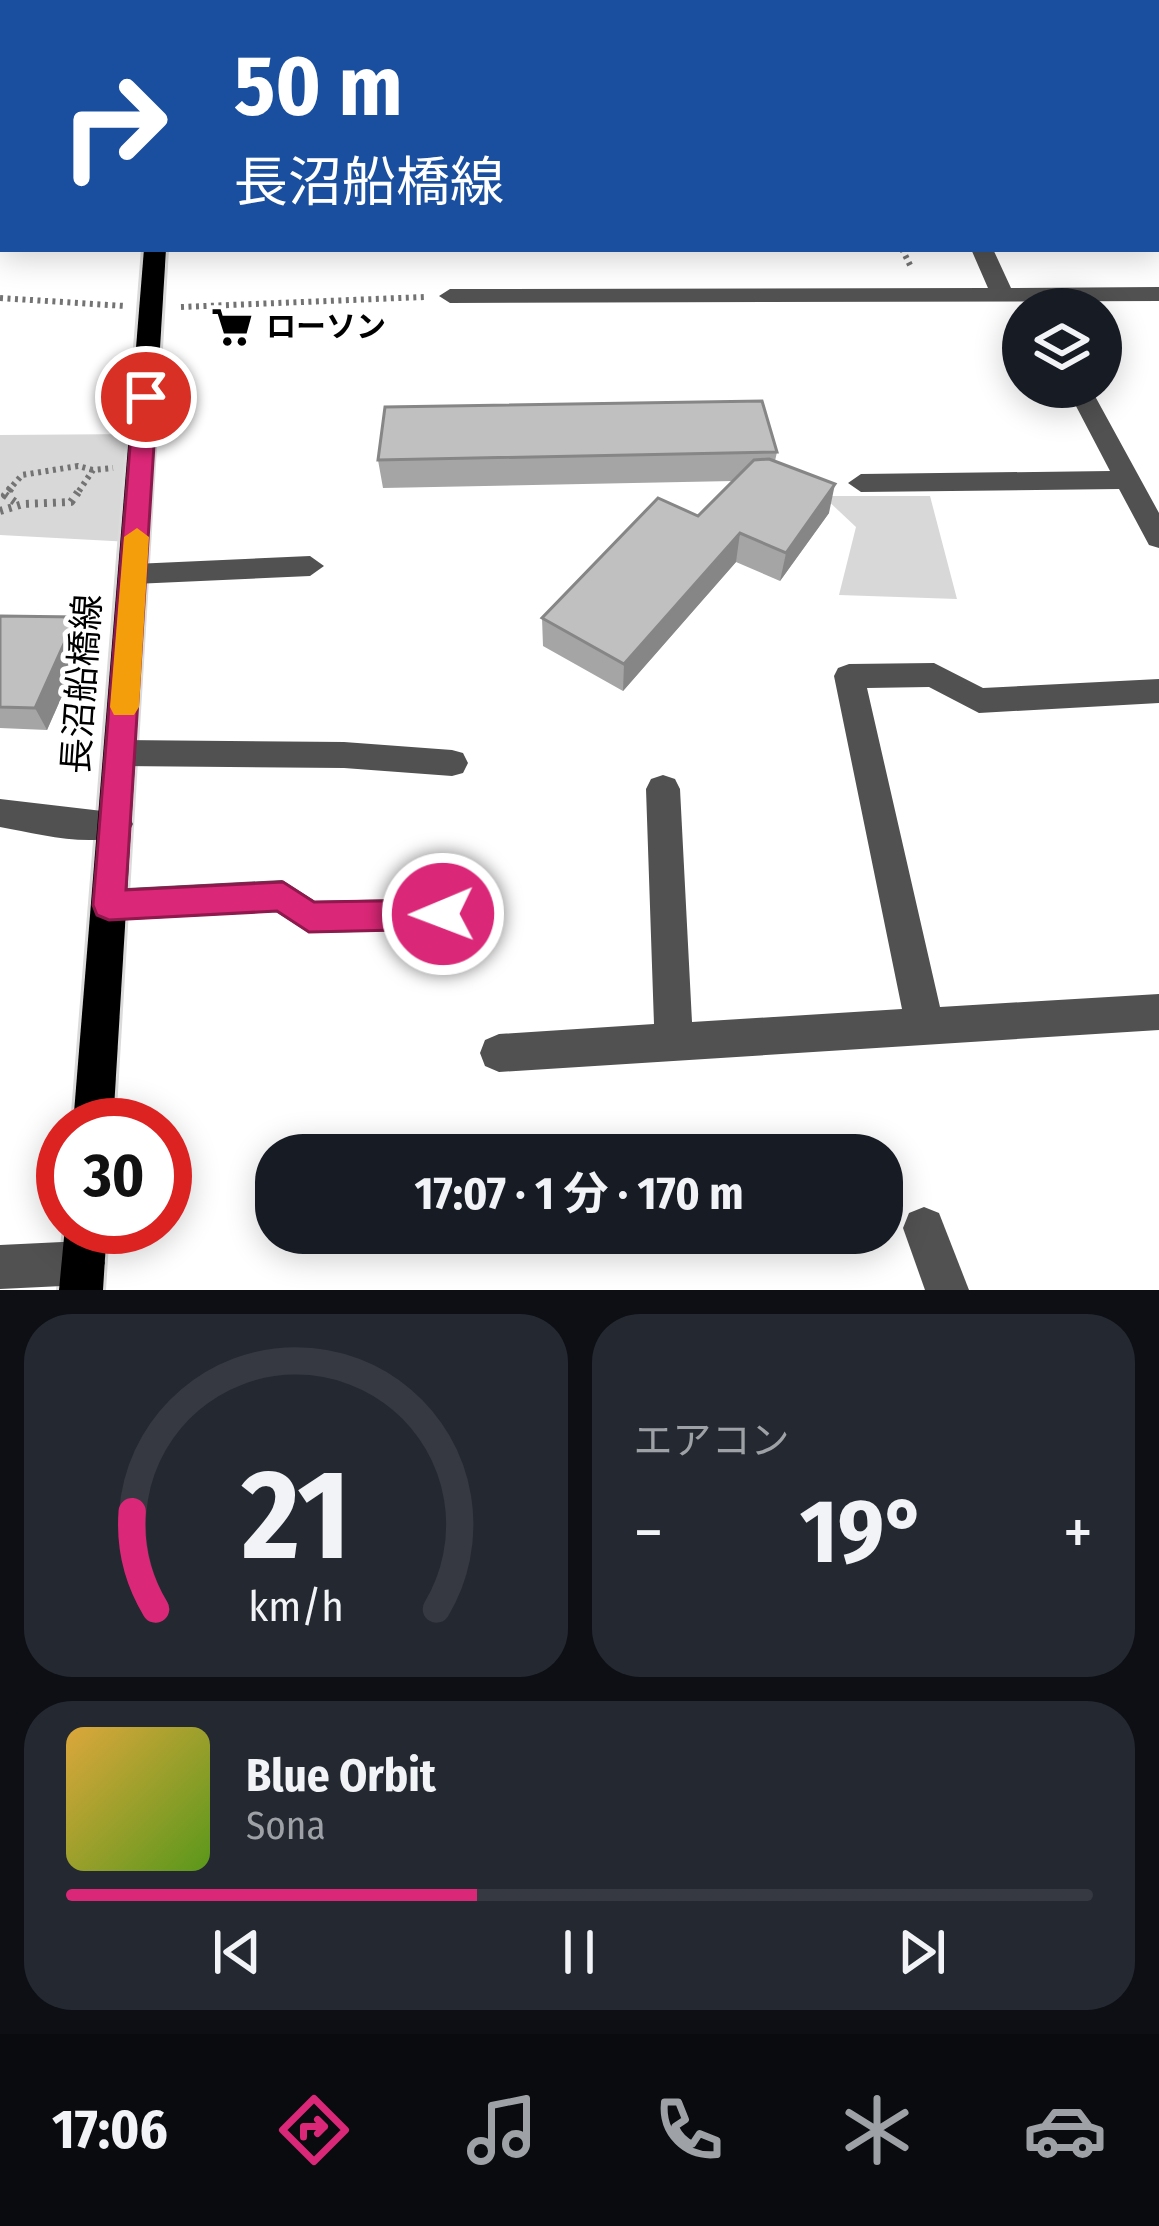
<!DOCTYPE html>
<html lang="ja">
<meta charset="utf-8">
<style>
body{margin:0;font-family:"Fira Sans Condensed","Noto Sans JP",sans-serif;background:#242831;color:#f1f3f6;height:100vh;display:flex;flex-direction:column;font-size:45px;white-space:nowrap}
*{box-sizing:border-box;margin:0}
p{font-size:39px;color:#9ea1a6}
.icon{flex:none;width:66px;height:66px;fill:none;stroke:currentColor;stroke-width:2;stroke-linecap:round;stroke-linejoin:round}
.map{position:relative;height:1290px;overflow:hidden}
.sheet{display:flex;flex-direction:column;gap:24px;padding:24px;background:#0d0f14;flex:1}
.sheet>*{flex:none}
.hud{position:absolute;left:0px;top:0px;width:1161px;height:252px;box-shadow:0 6px 30px #0003;background:#1a4fa0;color:#fff;overflow:hidden}
.buttons{position:absolute;left:1002px;top:288px;display:grid;gap:24px}
.buttons a{display:grid;place-items:center;width:120px;height:120px;border-radius:50%;background:#171b24;box-shadow:0 6px 30px #0003;font-size:60px}
.speed{position:absolute;left:36px;top:1098px;display:flex;gap:24px;font-size:60px;font-weight:700;text-align:center}
.speed>*{display:grid;place-content:center;width:156px;height:156px;border-radius:50%;background:#171b24;box-shadow:0 6px 30px #0003;line-height:1}
.speed .limit{border:18px solid #d22;background:#fff;color:#111}
.pin{position:absolute;display:grid;place-items:center;width:102px;height:102px;color:#fff;margin:-51px;border:6px solid #fff;border-radius:50%;box-shadow:0 3px 12px #0007}
.me{position:absolute;width:132px;margin:-66px;rotate:269deg;stroke-linejoin:round;filter:drop-shadow(0 0 9px #0008)}
.turn{display:flex;align-items:center;gap:42px;height:252px;padding:0 36px;font-size:54px}
.turn .icon{width:156px;height:156px;stroke-width:2.5}
.turn b{display:block;font-size:84px;line-height:102px}
.big{font-size:90px;font-weight:700;line-height:1.1}
.sheet .tile{flex:1;display:flex;flex-direction:column;justify-content:center;gap:18px;min-width:0;padding:0 42px;border-radius:48px;background:#242831}
.sheet .dial{align-items:center;gap:0}
.dial svg{height:312px;overflow:visible;fill:none;stroke:#363941;stroke-width:7;stroke-linecap:round;text-anchor:middle}
.dial text{fill:#f1f3f6;stroke:none}
.song{display:flex;align-items:center;gap:36px}
.cover{width:144px;height:144px;border-radius:18px;background:linear-gradient(135deg,hsl(40 70% 55%),hsl(90 70% 35%))}
.played{height:12px;border-radius:6px;background:linear-gradient(90deg,#db2777 40%,#363941 40%)}
.keys{display:flex;justify-content:space-around;direction:ltr}
.heat{display:flex;justify-content:space-between;align-items:center;font-size:66px;direction:ltr}
.sheet .tiles{flex:1;display:grid;gap:24px;grid-template-columns:1fr 1fr}
.tile:last-child{grid-column:span 2}
.trip{position:absolute;left:255px;top:1134px;width:648px;height:120px;border-radius:48px;background:#171b24;box-shadow:0 6px 30px #0003;font-weight:700;line-height:120px;text-align:center}
.menu{display:flex;height:192px;justify-content:space-around;align-items:center;background:#090b0e;color:#9ea1a6}
.menu .icon{width:84px;height:84px}
.menu .on{color:#db2777}
.menu b{font-size:54px;color:#f1f3f6}
.map>svg:first-child{display:block}
</style>
<div class="map">
<svg width="1159" height="1290" viewBox="0 0 1159 1290">
<rect width="100%" height="100%" fill="#fff"/>
<g fill="#d8d8d8">
<path d="M138,434L131,542L0,535V435Z"/>
<path d="M823,496H930L957,599L839,595L856,527Z"/>
</g>
<g fill="none" stroke-linecap="round" stroke-linejoin="round">
<g stroke="#dbdbdb" stroke-width="6">
<g id="major">
<rect x="164" y="0" width="16" height="3"/>
<path d="M144,249H166L113,1125H73Z"/>
<path d="M65,1227H107L103,1290H59Z"/>
</g>
</g>
<g stroke="#737373" stroke-width="6" stroke-dasharray="3 4.5" stroke-linecap="butt">
<path d="M902,249L912,269"/>
<path d="M0,298L125,306"/>
<path d="M181,307L424,297"/>
<path d="M8,491L22,475L78,466L93,470"/>
<path d="M79,491L93,470L113,468"/>
</g>
<g stroke="#737373" stroke-width="8" stroke-dasharray="3 6" stroke-linecap="butt">
<path d="M11,488L5,495L18,504"/>
<path d="M0,511L23,504L71,502L81,488"/>
</g>
<g fill="#515151" fill-rule="evenodd">
<rect x="598" y="0" width="16" height="3"/>
<path d="M1081,0H1099L1101,3H1083Z"/>
<rect x="1158" y="39" width="1" height="11"/>
<rect x="0" y="57" width="3" height="10"/>
<rect x="0" y="216" width="3" height="12"/>
<rect x="1158" y="218" width="1" height="13"/>
<path d="M971,249H993L1011,288L1159,287V301L450,303L439,296L450,289L988,288Z"/>
<path d="M1066,387H1090L1159,513V548L1149,545L1119,489L861,492L848,483L861,474L1110,471Z"/>
<path d="M310,556L324,566L310,576L134,584L120,574L134,564Z"/>
<path d="M934,663L983,688L1159,679V703L979,713L929,687L867,688L940,1007L1159,994V1030L499,1072L485,1066L480,1053L485,1040L499,1034L654,1024L646,789L651,779L663,775L675,779L680,789L692,1022L902,1009L834,676L838,668L849,664Z"/>
<path d="M121,740L344,742L452,750L463,753L468,763L463,773L452,776L344,768L121,766L110,762L105,753L110,744Z"/>
<path d="M0,799L128,814L133,824L128,834C89,848 39,834 0,827Z"/>
<path d="M282,880L315,901L443,898L456,902L461,914L456,926L443,930L309,933L276,912L109,921L96,916L91,905L96,894L109,889Z"/>
<path d="M924,1207L939,1213L969,1290H925L903,1228L909,1213Z"/>
<path d="M83,1241L98,1248L105,1263L98,1278L83,1285L0,1289V1245Z"/>
</g>
<use href="#major" fill="#000" fill-rule="evenodd"/>
<g stroke="#000" stroke-width="9">
<path id="rail" d="M1067,0L1072,3"/>
</g>
<use href="#rail" stroke="#fff" stroke-width="6" stroke-dasharray="16" stroke-linecap="butt"/>
</g>
<g fill="#a5a5a5">
<path d="M777,452L775,461L829,513L780,581L736,562L623,691L543,646L542,618L698,516L733,481L383,488L378,460Z"/>
<path d="M0,616L76,617L87,639L47,730L0,728Z"/>
</g>
<g fill="#868686">
<path d="M835,484L829,513L780,581L786,553Z"/>
<path d="M740,533L736,562L623,691L624,664Z"/>
<path d="M76,617L87,639L47,730L35,708Z"/>
</g>
<g fill="#c0c0c0" stroke="#868686" stroke-width="3">
<path d="M785,0H830L832,3H786Z"/>
<path d="M762,401L777,452L378,460L385,407Z"/>
<path d="M769,459L835,484L786,553L740,533L624,664L542,618L658,498L698,516L754,460Z"/>
<path d="M0,616L76,617L35,708L0,707Z"/>
</g>
<path fill="#db2777" stroke="#8e194d" stroke-width="3" d="M146,389L157,397L126,890L283,882L314,902L443,900L455,904L460,914L455,925L443,929L309,932L277,911L109,920L97,915L93,905L134,397Z"/>
<path fill="#f59e0b" d="M137,528L149,537L139,707L134,715H114L110,707L124,537Z"/>
<defs>
<g id="supermarket-bare" transform="scale(3.24)"><path d="M-6-5.5h2.5l.6 2H6L4.5 2H-2.5L-4.4-4H-6ZM-1.5 3.2a1.3 1.3 0 1 0 .1 0ZM3 3.2a1.3 1.3 0 1 0 .1 0Z" fill="#000" stroke="#fff" stroke-width="2.5" paint-order="stroke"/></g>
</defs>
<g fill-rule="evenodd">
<use href="#supermarket-bare" x="232" y="327"/>
</g>
<g text-anchor="middle" stroke-width="10" stroke-linejoin="round" paint-order="stroke">
<g font-size="30" font-weight="bold" fill="#000" stroke="#fff" text-anchor="start">
<text x="266" y="337">ローソン</text>
</g>
<g font-size="36" fill="#000" stroke="#fff">
<text transform="translate(81 684) rotate(-86)" y="13">長沼船橋線</text>
</g>
</g>
</svg>
<div class="buttons">
<a><svg class="icon" aria-label="layers" viewBox="0 0 24 24"><path d="M12 4l9 5-9 5-9-5zM3 14l9 5 9-5"/></svg></a>
</div>
<div class="speed"><div class="limit">30</div></div>
<div class="pin" style="left:146px;top:397px;background:#d93025"><svg class="icon" aria-label="arrive" viewBox="0 0 24 24"><path d="M6 21V4h12l-3 4 3 4H6"/></svg></div>
<svg class="me" style="left:443px;top:914px" viewBox="-20 -20 40 40"><circle r="17" fill="#db2777" stroke="#fff" stroke-width="3"/><path d="M0-11L8 9 0 5-8 9z" fill="#fff"/></svg>
<div class="trip">17:07 · 1 分 · 170 m</div>
<div class="hud">
<div class="turn"><svg class="icon" aria-label="right" viewBox="0 0 24 24"><path d="M7 20v-9h11M14 6l5 5-5 5"/></svg><div><b>50 m</b>長沼船橋線</div></div>
</div>
</div>
<section class="sheet">
<div class="tiles">
<div class="tile dial"><svg viewBox="0 0 100 80">
<path d="M14 69A42 42 0 1 1 86 69"/>
<path d="M14 69A42 42 0 0 1 8 44" stroke="#db2777"/>
<text x="50" y="56" font-size="32" font-weight="700">21</text>
<text x="50" y="72" font-size="11">km/h</text>
</svg></div>
<div class="tile"><p>エアコン</p>
<div class="heat"><a>−</a><b class="big">19°</b><a>+</a></div>
</div>
<div class="tile">
<div class="song"><i class="cover"></i><div><b>Blue Orbit</b><p>Sona</p></div></div>
<div class="played"></div>
<div class="keys"><svg class="icon" aria-label="previous" viewBox="0 0 24 24"><path d="M18 5L8 12l10 7zM5 5v14"/></svg><svg class="icon" aria-label="pause" viewBox="0 0 24 24"><path d="M8 5v14M16 5v14"/></svg><svg class="icon" aria-label="next" viewBox="0 0 24 24"><path d="M6 5l10 7-10 7zM19 5v14"/></svg></div>
</div>
</div>
</section>
<nav class="menu">
<b>17:06</b>
<svg class="icon on" aria-label="directions" viewBox="0 0 24 24"><path d="M12 3l9 9-9 9-9-9zM9 14v-3h6M13 9l2 2-2 2"/></svg>
<svg class="icon" aria-label="music" viewBox="0 0 24 24"><path d="M9 18V5l10-2v13"/><circle cx="6" cy="18" r="3"/><circle cx="16" cy="16" r="3"/></svg>
<svg class="icon" aria-label="phone" viewBox="0 0 24 24"><path d="M5 4h4l2 5-3 2q2 4 5 5l2-3 5 2v4C11 20 4 13 5 4z"/></svg>
<svg class="icon" aria-label="climate" viewBox="0 0 24 24"><path d="M12 3v18M4 7l16 10M4 17L20 7"/></svg>
<svg class="icon" aria-label="car" viewBox="0 0 24 24"><path d="M5 17H2v-5l4-1 3-4h7l3 4 3 1v5h-3M9 17h6M6 11h13"/><circle cx="7" cy="17" r="2"/><circle cx="17" cy="17" r="2"/></svg>
</nav>
